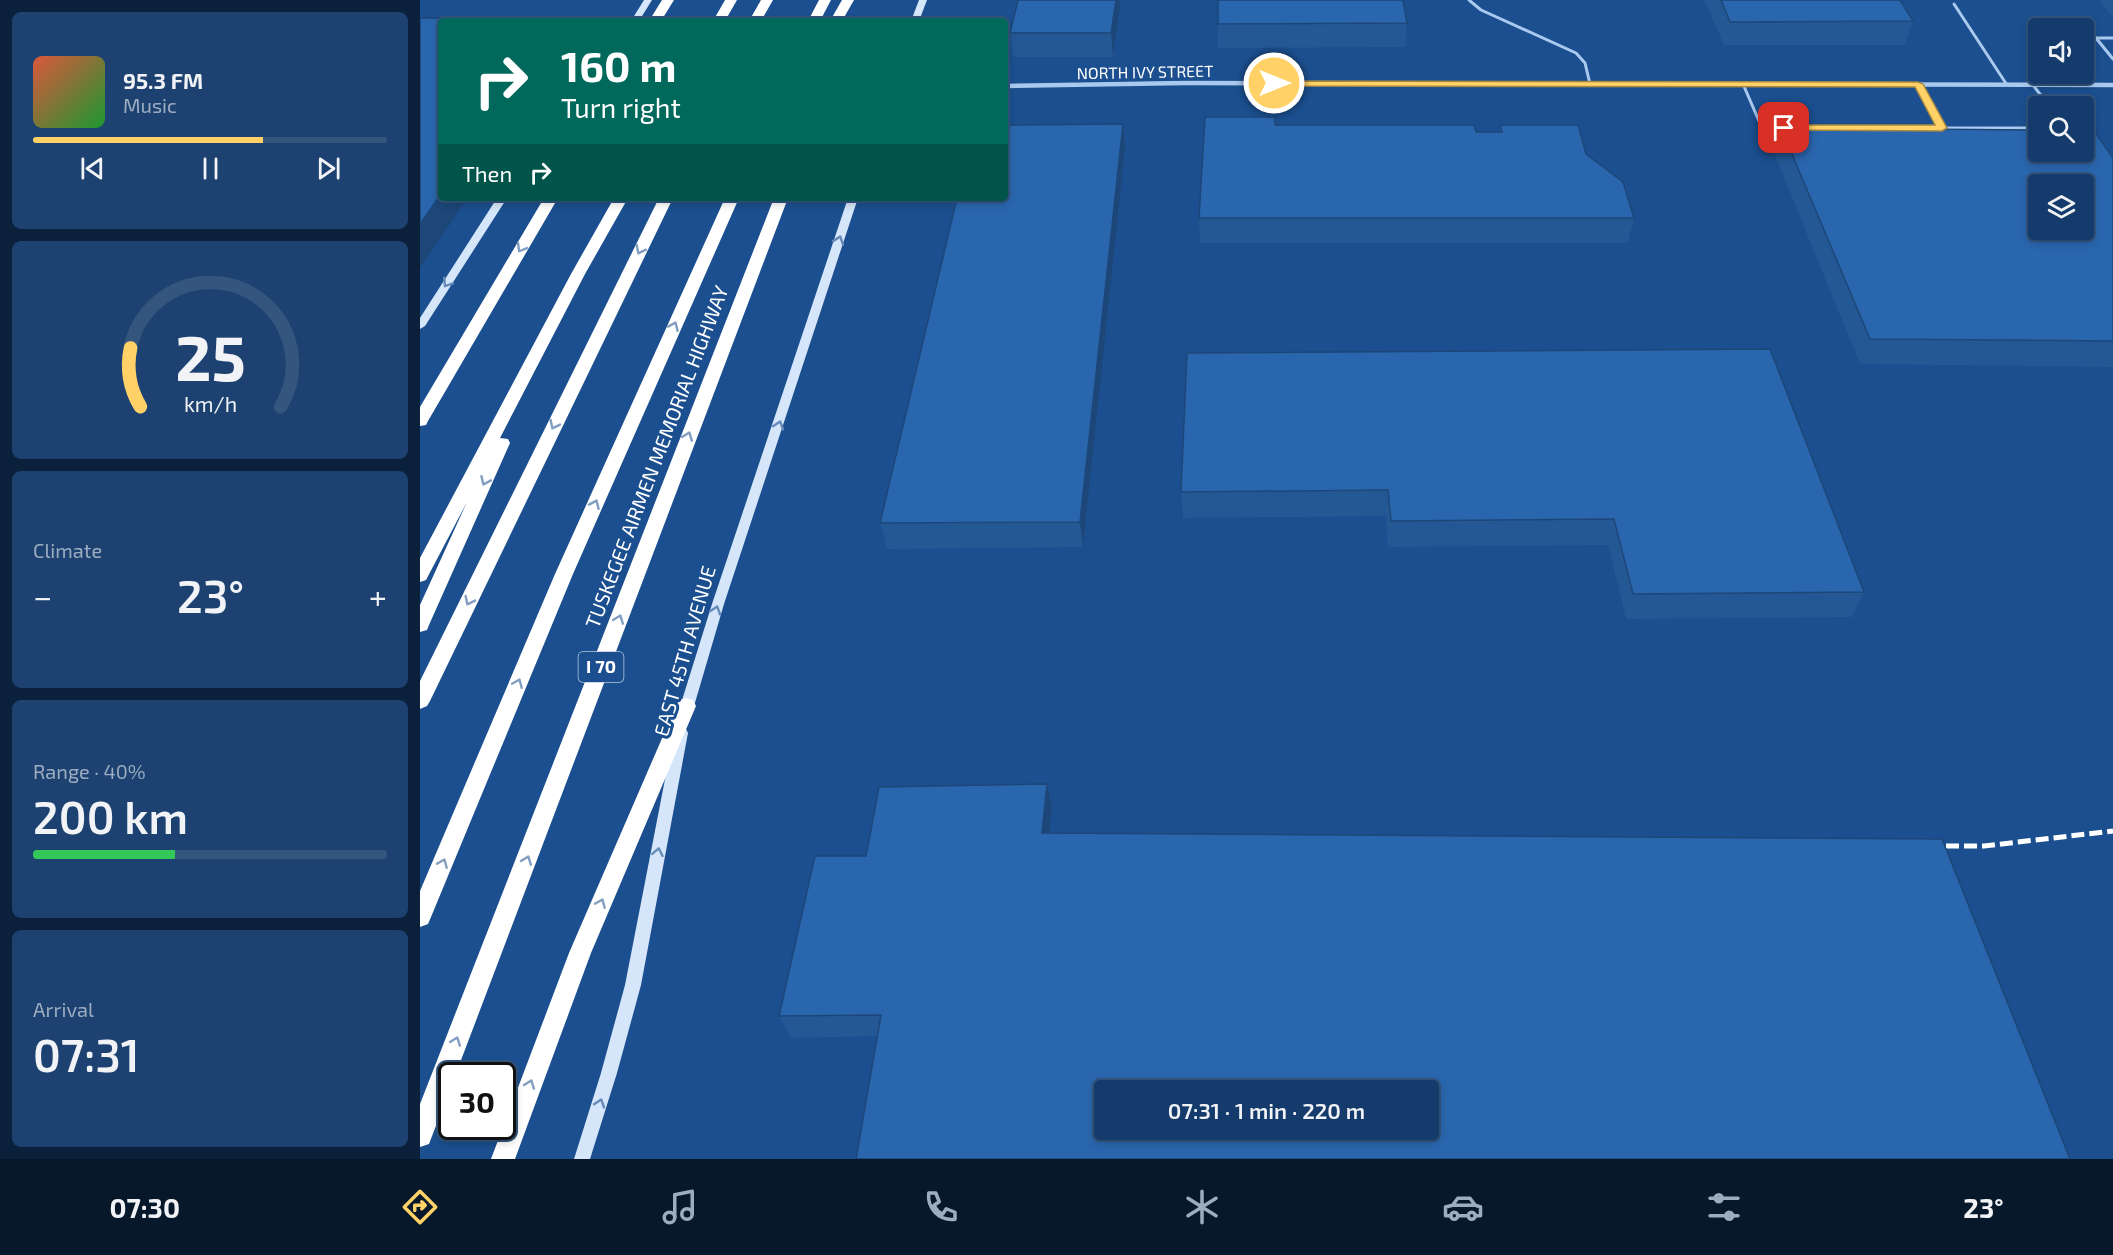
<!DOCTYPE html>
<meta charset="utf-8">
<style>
body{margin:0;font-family:"Exo 2",sans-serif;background:#1d4271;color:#f1f3f6;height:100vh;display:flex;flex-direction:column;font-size:22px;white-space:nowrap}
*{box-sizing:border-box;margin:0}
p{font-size:20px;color:#9dadc1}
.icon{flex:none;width:33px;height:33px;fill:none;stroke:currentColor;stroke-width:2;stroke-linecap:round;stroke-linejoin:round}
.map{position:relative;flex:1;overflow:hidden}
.details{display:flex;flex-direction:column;gap:12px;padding:12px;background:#0b203b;width:420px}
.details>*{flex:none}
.hud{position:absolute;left:18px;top:18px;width:570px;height:183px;border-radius:6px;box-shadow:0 3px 9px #0003,0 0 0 2px #33557e;background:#00695c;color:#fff;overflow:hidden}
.buttons{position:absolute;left:1608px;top:18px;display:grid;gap:12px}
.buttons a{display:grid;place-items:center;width:66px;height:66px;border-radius:6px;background:#143b6b;box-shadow:0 3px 9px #0003,0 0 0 2px #33557e;font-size:30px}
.speed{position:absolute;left:18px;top:1062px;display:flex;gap:12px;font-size:30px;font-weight:700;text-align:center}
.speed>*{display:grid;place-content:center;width:78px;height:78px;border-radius:50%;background:#143b6b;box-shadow:0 3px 9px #0003,0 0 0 2px #33557e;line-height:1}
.speed .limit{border:3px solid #111;border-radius:9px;background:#fff;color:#111}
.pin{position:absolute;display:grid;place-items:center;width:51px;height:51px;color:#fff;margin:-26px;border-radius:12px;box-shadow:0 3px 9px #0006}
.me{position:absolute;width:66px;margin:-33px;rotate:90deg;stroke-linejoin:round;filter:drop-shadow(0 0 4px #0008)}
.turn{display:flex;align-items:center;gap:21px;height:126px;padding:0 24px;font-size:27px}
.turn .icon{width:78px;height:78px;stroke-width:2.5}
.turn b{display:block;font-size:42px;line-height:51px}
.then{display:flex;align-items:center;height:57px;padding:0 24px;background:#0003;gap:12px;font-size:22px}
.big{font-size:45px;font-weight:600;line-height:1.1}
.details .tile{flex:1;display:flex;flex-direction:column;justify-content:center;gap:9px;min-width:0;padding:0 21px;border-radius:9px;background:#1d4271}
.details .dial{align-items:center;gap:0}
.dial svg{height:156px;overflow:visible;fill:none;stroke:#33557e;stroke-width:7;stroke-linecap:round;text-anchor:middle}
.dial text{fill:#f1f3f6;stroke:none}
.song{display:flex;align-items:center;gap:18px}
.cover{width:72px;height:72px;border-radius:9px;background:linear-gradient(135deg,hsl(10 70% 55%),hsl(130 70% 35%))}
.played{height:6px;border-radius:3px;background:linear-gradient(90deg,#ffd166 65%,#33557e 65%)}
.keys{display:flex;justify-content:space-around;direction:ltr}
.heat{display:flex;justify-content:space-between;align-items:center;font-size:33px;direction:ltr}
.charge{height:9px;border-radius:4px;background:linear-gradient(90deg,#34c759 40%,#33557e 0)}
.trip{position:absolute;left:674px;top:1080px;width:345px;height:60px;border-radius:6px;background:#143b6b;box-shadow:0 3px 9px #0003,0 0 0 2px #33557e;font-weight:600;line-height:60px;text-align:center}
.menu{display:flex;height:96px;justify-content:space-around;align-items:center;background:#08182b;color:#9dadc1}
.menu .icon{width:42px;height:42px}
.menu .selected{color:#ffd166}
.menu b{font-size:27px;color:#f1f3f6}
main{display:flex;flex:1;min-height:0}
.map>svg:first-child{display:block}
</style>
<main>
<section class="details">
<div class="tile">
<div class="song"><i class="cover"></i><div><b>95.3 FM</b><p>Music</p></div></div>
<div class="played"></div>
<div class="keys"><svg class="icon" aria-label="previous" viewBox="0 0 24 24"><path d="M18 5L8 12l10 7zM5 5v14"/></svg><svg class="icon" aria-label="pause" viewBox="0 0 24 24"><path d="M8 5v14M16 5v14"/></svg><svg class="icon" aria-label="next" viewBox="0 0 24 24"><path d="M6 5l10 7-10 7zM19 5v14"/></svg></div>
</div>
<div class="tile dial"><svg viewBox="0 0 100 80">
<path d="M14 69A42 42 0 1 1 86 69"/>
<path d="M14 69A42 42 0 0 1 9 39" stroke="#ffd166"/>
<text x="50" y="56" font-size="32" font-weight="700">25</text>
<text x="50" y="72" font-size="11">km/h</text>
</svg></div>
<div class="tile"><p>Climate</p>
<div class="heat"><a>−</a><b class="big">23°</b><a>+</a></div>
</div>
<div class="tile"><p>Range · 40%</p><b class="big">200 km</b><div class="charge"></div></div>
<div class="tile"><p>Arrival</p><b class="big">07:31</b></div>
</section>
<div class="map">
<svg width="1693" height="1159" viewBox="0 0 1693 1159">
<rect width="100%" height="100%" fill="#1b4f8f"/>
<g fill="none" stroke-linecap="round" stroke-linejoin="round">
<g stroke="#a9c9ee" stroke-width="3">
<path d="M1049,0L1061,10L1156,53L1165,63L1170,84"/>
<path d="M1534,4L1587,85"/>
<path d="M1676,38L1693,59"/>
<path d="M1676,38H1693"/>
<path d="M1323,84L1342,128H1522"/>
<path d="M1498,84L1522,128H1618"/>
<path d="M1613,85L1629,106"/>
</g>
<path stroke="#a9c9ee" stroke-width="4.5" d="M585,86L765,83L1693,85"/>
<g fill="#d6e6fa" fill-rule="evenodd">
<path d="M224,0H232L219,21H211Z"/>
<path d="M499,0H507L499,21H491Z"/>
<path d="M77,198H87L5,326L0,329V318Z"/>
<path d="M428,198H438L304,604L272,713L270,717L265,718L260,717L258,713L292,604Z"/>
<path d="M261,728L266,729L268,733L221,985L197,1073L170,1159H154L181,1073L205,985L254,733L256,729Z"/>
</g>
<g fill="#fff" fill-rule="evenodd">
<path d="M242,0H254L241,21H229Z"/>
<path d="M305,0H317L305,21H293Z"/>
<path d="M341,0H353L341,21H329Z"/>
<path d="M399,0H411L400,21H388Z"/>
<path d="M422,0H434L422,21H410Z"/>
<path d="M124,198H138L8,421L6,425L0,426V407Z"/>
<path d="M194,198H208L165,274L80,438L88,439L90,443L9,625L7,630L0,632V605L47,502L6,580L0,582V558L151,274Z"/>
<path d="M239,198H253L10,701L7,706L0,709V681Z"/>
<path d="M305,198H319L153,574L11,917L8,924L0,927V891L135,574Z"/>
<path d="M354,198H368L35,1076H32V1084L9,1144L0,1147V1104Z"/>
<path d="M266,698L273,700L276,706L171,953L95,1159H71L149,953L256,706L259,700Z"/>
</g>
<path stroke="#fff" stroke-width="5" stroke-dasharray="13 5" stroke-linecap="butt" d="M1508,846H1564L1693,831"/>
</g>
<g fill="#245895">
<path d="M701,0L693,57H593L590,33Z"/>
<path d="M1284,0H1480L1493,21L1485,45H1304Z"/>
<path d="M1679,0H1693V17Z"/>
<path d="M987,23L985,47L798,48V24Z"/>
<path d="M703,124L705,149L663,547L467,549L460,523Z"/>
<path d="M1080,125L1166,154L1214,218L1208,243H780L779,218L1056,132H1079Z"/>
<path d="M1361,128L1693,158V367L1440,364L1354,153Z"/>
<path d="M767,353L1444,592L1432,617L1206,619L1188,545L968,547L966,516L763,518L761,492Z"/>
<path d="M627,784L632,808L629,833L458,1036L371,1038L359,1016L446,856Z"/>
</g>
<g fill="#1d4779">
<path d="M696,0H701L693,57L691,33Z"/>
<path d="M703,124L705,149L663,547L660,522Z"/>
<path d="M21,194V198H48L0,268V224Z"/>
<path d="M627,784L632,808L627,857L622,833Z"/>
</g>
<g fill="#2a66ad" stroke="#1d4779" stroke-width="1.5" fill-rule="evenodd">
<path d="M598,0H696L691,33H590Z"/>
<path d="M798,0H983L987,23L798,24Z"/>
<path d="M1301,0H1480L1493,21L1310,22Z"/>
<path d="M0,18H144L142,21H21V194L0,224Z"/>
<path d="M785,117H855V125H1054L1056,132H1082L1080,125H1158L1166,154L1203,182L1214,218H779Z"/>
<path d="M703,124L660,522L460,523L537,198H585V125Z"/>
<path d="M1361,128L1618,130V152H1664V130L1674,131L1693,158V341L1450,339ZM1618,184H1664V230H1618Z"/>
<path d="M1350,349L1444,592L1213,594L1194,519L971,521L968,490L761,492L767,353Z"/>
<path d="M627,784L622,833L1522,839L1650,1159H436L461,1015L359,1016L395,856H446L459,787ZM684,1090H1008V1130H684Z"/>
</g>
<defs><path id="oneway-chevron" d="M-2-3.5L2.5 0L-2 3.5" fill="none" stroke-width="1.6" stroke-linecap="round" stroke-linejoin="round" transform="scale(1.5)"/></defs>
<g stroke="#668bba">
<use href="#oneway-chevron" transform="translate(419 240) rotate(-71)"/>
<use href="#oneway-chevron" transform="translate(27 283) rotate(123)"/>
<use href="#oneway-chevron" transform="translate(359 425) rotate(-72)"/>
<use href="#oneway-chevron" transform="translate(296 610) rotate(-72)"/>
<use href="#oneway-chevron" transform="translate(238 852) rotate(-79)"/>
<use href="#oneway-chevron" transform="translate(180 1103) rotate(-72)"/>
</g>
<g stroke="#829ec1">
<use href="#oneway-chevron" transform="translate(101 248) rotate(120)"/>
<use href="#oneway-chevron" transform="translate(220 250) rotate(117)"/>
<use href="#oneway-chevron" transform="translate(254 326) rotate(-66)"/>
<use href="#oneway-chevron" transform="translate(134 425) rotate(116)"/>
<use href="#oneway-chevron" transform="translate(268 436) rotate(-69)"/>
<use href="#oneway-chevron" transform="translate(65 481) rotate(114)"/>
<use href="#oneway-chevron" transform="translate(175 504) rotate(-66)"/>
<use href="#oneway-chevron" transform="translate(49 601) rotate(116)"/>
<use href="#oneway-chevron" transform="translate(199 619) rotate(-69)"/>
<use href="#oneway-chevron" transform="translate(98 683) rotate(-67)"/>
<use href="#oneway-chevron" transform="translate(107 860) rotate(-69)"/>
<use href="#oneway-chevron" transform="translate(23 863) rotate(-67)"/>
<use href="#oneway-chevron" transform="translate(181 903) rotate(-67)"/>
<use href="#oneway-chevron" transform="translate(36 1041) rotate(-69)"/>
<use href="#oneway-chevron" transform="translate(110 1084) rotate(-70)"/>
</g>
<path fill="#ffd166" stroke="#a68842" stroke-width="1.5" d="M851,81L1498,82L1503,84L1527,128L1522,131L1364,130L1359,128L1364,125H1515L1495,87L854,86L850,83Z"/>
<g text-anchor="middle" stroke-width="6" stroke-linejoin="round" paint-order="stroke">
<g font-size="16" fill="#fff" stroke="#1b4f8f">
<text transform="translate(725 72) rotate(-1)" y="6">NORTH IVY STREET</text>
</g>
<rect fill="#1b4f8f" stroke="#bbcadd" stroke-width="1.5" x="158.5" y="652" width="45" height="30" rx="4.5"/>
<g font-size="18" font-weight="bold" fill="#fff">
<text x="181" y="673">I 70</text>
</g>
<g font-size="20" fill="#fff" stroke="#1b4f8f">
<text transform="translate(237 457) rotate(-69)" y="7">TUSKEGEE AIRMEN MEMORIAL HIGHWAY</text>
<text transform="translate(265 651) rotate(-74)" y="7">EAST 45TH AVENUE</text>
</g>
</g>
</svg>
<div class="buttons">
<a><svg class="icon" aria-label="sound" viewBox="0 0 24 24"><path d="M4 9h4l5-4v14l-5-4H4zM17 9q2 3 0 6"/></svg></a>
<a><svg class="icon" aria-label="search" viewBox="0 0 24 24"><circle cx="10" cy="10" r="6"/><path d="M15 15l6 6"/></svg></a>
<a><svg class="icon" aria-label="layers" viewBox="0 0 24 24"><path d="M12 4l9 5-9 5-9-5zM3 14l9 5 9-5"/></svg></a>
</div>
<div class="speed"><div class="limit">30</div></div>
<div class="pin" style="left:1364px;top:128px;background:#d93025"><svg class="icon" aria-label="arrive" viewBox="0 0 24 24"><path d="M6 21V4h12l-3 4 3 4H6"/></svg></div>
<svg class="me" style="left:854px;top:83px" viewBox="-20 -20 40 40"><circle r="17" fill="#ffd166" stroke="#fff" stroke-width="3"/><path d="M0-11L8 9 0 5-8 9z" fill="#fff"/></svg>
<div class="trip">07:31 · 1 min · 220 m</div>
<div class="hud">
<div class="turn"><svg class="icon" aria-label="right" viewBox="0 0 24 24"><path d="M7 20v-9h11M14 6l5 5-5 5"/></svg><div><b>160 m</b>Turn right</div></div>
<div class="then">Then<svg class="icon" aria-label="right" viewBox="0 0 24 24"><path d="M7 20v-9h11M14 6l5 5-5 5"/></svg></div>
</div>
</div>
</main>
<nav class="menu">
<b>07:30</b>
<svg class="icon selected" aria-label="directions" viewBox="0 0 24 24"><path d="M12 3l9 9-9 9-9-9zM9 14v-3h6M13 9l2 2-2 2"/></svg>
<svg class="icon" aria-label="music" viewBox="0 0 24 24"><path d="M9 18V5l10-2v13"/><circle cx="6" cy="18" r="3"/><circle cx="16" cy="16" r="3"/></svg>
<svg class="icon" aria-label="phone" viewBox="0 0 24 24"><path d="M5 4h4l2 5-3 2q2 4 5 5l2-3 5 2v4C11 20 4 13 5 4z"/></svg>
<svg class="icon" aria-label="climate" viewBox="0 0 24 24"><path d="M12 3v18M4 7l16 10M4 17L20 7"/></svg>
<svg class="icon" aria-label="car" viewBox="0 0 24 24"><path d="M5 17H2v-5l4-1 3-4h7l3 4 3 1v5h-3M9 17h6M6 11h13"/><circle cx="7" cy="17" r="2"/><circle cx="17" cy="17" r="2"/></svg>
<svg class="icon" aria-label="filters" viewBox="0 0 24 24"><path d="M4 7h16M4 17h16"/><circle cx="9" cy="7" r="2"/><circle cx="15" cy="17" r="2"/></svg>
<b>23°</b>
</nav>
